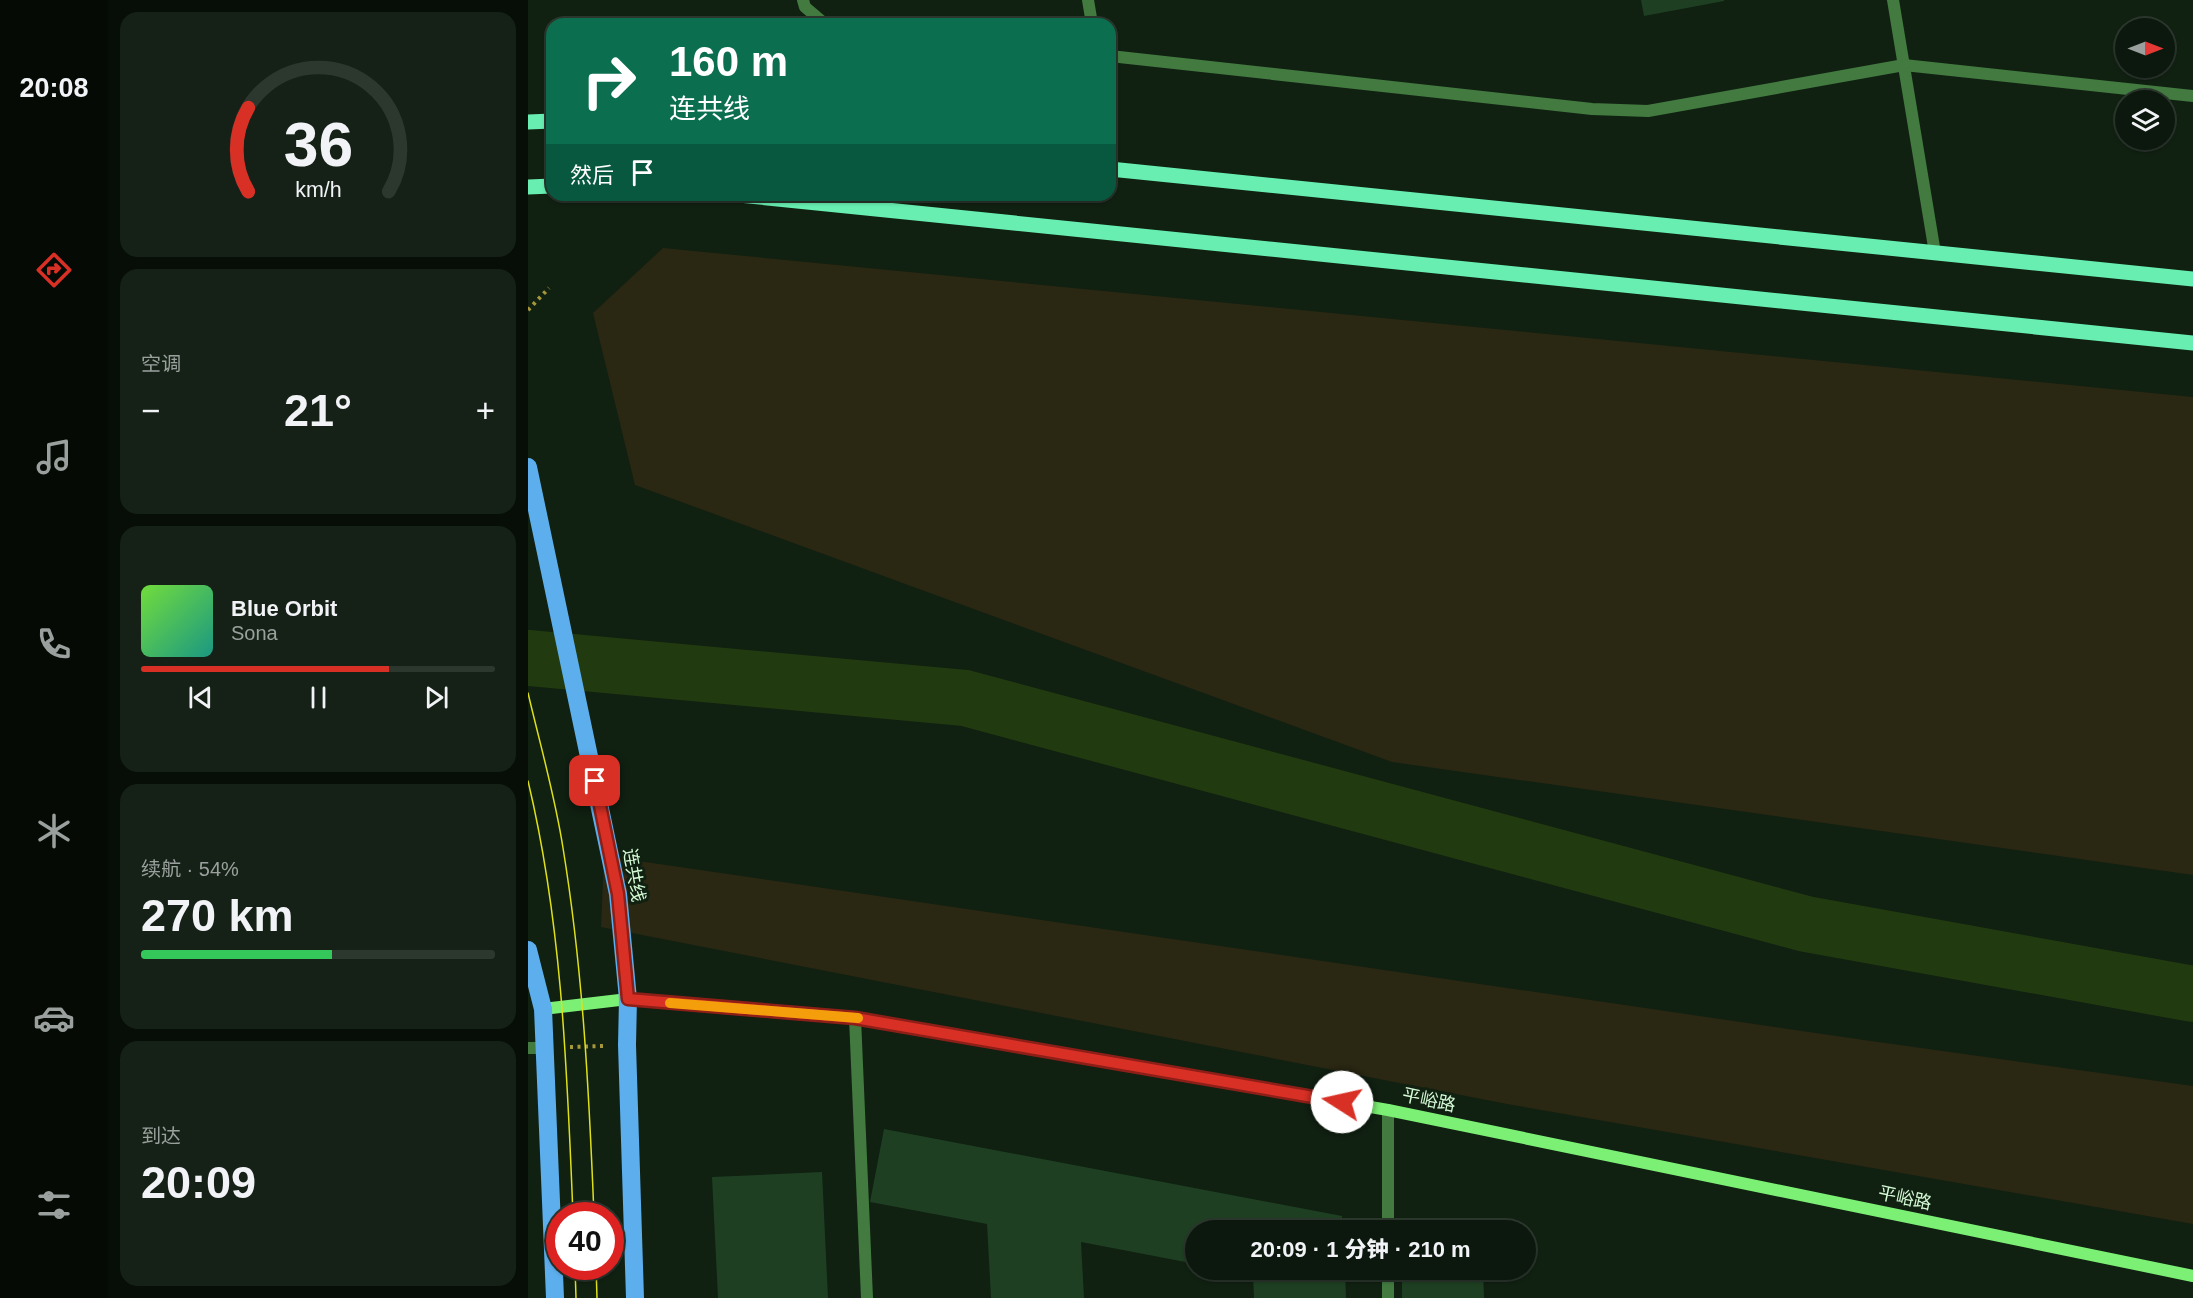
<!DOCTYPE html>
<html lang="zh">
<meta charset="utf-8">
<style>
body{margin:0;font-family:Helvetica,"Noto Sans SC",sans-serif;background:#152116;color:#f1f3f6;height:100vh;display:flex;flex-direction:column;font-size:22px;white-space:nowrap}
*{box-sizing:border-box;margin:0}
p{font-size:20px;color:#9aa09d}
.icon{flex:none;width:33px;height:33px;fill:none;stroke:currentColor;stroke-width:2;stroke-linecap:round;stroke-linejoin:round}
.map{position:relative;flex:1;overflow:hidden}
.drawer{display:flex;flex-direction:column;gap:12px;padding:12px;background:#070d07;width:420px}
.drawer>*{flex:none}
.guide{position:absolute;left:18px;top:18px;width:570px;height:183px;border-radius:18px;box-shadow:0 2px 4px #0004,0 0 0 2px #2c372e;background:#0b6e4f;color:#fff;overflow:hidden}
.needle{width:39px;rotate:90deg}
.fabs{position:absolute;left:1587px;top:18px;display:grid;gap:12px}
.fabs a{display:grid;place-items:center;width:60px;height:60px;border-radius:50%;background:#0c180d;box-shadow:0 2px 4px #0004,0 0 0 2px #2c372e;font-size:30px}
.speed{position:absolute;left:18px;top:1202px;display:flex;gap:12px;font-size:30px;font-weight:700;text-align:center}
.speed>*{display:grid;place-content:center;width:78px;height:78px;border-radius:50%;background:#0c180d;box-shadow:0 2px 4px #0004,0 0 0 2px #2c372e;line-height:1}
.speed .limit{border:9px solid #d22;background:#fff;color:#111}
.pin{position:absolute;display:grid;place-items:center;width:51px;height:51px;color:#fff;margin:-26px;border-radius:12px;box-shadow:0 3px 9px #0006}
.me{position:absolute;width:66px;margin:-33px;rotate:280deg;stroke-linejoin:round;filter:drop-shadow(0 0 4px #0008)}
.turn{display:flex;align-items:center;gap:21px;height:126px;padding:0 24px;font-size:27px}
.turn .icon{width:78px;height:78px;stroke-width:2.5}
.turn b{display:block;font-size:42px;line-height:51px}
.then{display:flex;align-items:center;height:57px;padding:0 24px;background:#0003;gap:12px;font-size:22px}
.big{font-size:45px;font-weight:800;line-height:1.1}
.drawer .card{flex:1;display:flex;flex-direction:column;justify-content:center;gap:9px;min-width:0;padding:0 21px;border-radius:18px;background:#152116}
.drawer .dial{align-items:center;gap:0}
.dial svg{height:156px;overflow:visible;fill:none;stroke:#2c372e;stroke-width:7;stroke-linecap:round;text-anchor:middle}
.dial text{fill:#f1f3f6;stroke:none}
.song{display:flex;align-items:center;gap:18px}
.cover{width:72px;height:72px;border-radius:9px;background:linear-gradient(135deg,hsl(100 70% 55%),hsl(170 70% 35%))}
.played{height:6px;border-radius:3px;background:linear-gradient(90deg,#d93025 70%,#2c372e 70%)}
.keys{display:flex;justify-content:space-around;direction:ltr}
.heat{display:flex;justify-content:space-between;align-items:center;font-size:33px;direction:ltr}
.charge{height:9px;border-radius:4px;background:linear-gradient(90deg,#34c759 54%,#2c372e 0)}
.trip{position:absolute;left:657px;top:1220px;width:351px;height:60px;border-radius:30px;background:#0c180d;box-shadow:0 2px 4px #0004,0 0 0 2px #2c372e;font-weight:800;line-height:60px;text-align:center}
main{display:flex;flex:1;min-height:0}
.tab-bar{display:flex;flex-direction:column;width:108px;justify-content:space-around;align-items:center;background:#050a05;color:#9aa09d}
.tab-bar .icon{width:42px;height:42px}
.tab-bar .current{color:#d93025}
.tab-bar b{font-size:27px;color:#f1f3f6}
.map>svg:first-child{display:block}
</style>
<main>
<nav class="tab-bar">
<b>20:08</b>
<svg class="icon current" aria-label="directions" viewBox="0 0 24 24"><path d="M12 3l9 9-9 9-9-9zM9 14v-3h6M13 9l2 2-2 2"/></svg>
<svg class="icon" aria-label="music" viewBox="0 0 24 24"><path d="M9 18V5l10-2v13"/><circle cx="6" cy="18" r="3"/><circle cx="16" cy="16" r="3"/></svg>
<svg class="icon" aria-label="phone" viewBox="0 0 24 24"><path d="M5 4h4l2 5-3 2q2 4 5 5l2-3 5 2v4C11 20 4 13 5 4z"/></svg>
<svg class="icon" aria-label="climate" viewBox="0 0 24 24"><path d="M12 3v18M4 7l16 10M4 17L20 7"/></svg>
<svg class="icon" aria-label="car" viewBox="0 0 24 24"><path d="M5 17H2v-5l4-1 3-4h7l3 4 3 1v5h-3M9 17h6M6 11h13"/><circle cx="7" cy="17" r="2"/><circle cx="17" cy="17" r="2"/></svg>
<svg class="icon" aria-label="filters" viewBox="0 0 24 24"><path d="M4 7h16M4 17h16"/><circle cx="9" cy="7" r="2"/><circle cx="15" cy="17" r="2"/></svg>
</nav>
<section class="drawer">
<div class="card dial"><svg viewBox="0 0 100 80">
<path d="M14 69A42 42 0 1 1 86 69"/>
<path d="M14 69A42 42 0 0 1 14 26" stroke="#d93025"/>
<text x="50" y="56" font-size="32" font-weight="700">36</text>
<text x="50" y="72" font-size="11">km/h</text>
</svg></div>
<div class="card"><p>空调</p>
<div class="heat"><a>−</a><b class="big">21°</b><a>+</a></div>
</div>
<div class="card">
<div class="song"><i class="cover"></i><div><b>Blue Orbit</b><p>Sona</p></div></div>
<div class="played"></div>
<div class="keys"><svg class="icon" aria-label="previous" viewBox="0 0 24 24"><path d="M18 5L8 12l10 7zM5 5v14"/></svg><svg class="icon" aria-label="pause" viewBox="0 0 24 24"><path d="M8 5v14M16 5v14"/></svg><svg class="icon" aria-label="next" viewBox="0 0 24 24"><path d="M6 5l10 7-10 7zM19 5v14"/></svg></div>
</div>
<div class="card"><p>续航 · 54%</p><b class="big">270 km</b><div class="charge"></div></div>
<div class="card"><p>到达</p><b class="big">20:09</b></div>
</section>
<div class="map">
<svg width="1665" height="1298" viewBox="0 0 1665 1298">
<rect width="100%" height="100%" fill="#102011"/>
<g fill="#2a2713">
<path d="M135,248L1665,397V875L864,762L107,485L65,313Z"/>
<path d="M76,856L1336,1040L1665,1086V1224L979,1104L73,927Z"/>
</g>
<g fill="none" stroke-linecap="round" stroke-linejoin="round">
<path stroke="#223a0f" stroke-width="56" d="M0,658L437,698L1278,924L1665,994"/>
</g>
<g fill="#1e3f22">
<path d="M1113,0H1196V1L1116,16Z"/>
<path d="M356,1129L814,1216L815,1230H668V1264L553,1242L556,1298H463L459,1224L342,1202Z"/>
<path d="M294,1172L300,1298H190L184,1177Z"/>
<path d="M699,1269H817L818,1298H726L725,1275Z"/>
<path d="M874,1269H955L956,1298H874Z"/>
</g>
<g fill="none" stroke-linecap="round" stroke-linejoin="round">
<g stroke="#a7973b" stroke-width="4" stroke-dasharray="3 4.5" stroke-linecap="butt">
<path d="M0,310L21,288"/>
<path d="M42,1047L76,1046"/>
</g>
<g stroke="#427a40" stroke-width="12">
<path d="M275,0L277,7L297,24"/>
<path d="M560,0L564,24"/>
<path d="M1365,0L1407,253"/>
<path d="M582,56L1064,109L1120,111L1376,65L1665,96"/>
<path d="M0,1048H17"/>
</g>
<g stroke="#427a40" stroke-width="12">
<path d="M327,1018L339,1298"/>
<path d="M860,1230V1110"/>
<path d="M860,1298V1269"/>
</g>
<path stroke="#7cf075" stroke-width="12" d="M15,1009L100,999L327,1018L860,1110L1665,1276"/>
<g stroke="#67eeb0" stroke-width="15">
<path d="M0,122L24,121"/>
<path d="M582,169L1665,279"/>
<path d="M0,187L24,186"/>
<path d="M211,195L1665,343"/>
</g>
<g stroke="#5caeed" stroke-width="18">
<path d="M0,467L90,894L100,999L99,1045L107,1298"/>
<path d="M0,950L15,1009L27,1298"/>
</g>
<g stroke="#dee119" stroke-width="1.5">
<path d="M0,693C12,744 27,796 35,848C55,970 61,1092 66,1215"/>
<path d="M0,781C34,923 39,1069 45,1215"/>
<path d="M47,1266L48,1298"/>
<path d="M68,1266L69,1298"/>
</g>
</g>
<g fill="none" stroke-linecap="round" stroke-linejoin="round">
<g stroke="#8d1f18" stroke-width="15">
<path id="route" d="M67,781L90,894L100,999L327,1018L814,1102"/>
</g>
<use href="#route" stroke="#d93025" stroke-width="10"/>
<path stroke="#f59e0b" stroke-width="10" d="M142,1003L330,1018"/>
</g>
<g text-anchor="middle" stroke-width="6" stroke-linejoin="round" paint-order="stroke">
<g font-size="18" fill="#d4fad5" stroke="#102011">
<text transform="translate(106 875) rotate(80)" y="6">连共线</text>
<text transform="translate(901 1100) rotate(12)" y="6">平峪路</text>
<text transform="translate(1377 1198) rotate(12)" y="6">平峪路</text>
</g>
</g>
</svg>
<div class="fabs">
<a><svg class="needle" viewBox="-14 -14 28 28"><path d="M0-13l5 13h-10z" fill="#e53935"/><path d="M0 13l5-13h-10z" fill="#9aa09d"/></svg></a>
<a><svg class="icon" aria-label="layers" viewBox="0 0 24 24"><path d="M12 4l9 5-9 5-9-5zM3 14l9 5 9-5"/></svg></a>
</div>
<div class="speed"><div class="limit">40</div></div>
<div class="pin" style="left:67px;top:781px;background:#d93025"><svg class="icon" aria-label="arrive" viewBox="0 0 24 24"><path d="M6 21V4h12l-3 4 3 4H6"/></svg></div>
<svg class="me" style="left:814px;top:1102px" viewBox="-20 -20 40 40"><circle r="19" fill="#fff"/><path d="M0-13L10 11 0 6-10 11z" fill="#d93025"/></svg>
<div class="trip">20:09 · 1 分钟 · 210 m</div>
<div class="guide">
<div class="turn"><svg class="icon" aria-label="right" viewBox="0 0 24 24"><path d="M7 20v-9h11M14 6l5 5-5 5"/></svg><div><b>160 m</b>连共线</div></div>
<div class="then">然后<svg class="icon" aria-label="arrive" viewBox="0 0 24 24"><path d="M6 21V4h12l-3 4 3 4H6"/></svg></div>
</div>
</div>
</main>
